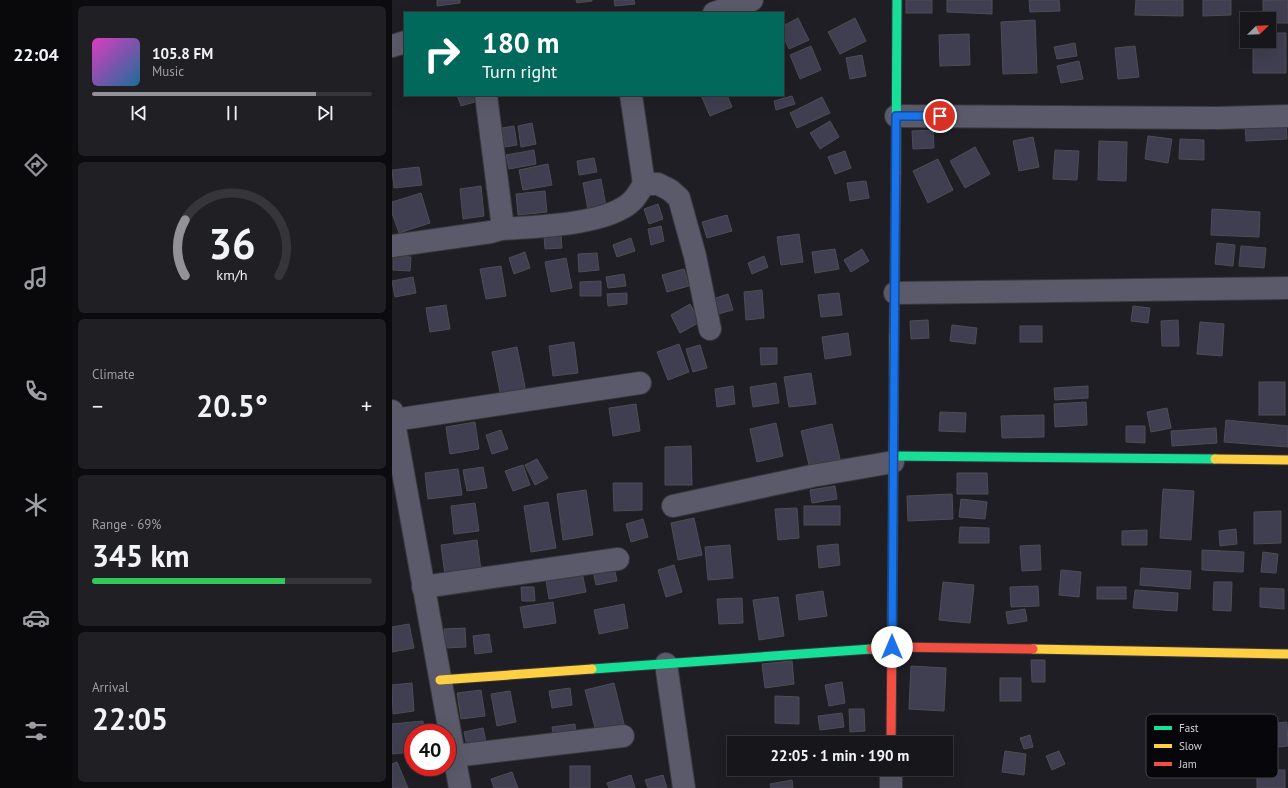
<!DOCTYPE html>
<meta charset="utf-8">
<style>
body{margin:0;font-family:"PT Sans",sans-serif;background:#1f1f24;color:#f1f3f6;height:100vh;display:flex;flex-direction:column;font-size:15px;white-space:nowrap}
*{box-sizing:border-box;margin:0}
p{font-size:13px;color:#9e9fa3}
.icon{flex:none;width:22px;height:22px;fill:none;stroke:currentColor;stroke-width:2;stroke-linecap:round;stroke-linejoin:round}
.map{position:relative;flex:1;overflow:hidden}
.panel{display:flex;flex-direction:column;gap:6px;padding:6px;background:#0c0c0f;width:320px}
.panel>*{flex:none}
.guide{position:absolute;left:12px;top:12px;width:380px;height:84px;border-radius:0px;box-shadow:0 4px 16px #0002,0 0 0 1px #35353a;background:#00695c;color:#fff;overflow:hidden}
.needle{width:26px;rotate:67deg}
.fabs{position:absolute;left:848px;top:12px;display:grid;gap:8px}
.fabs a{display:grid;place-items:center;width:36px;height:36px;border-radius:0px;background:#16161b;box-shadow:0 4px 16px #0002,0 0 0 1px #35353a;font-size:20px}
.speed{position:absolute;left:12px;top:724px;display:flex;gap:8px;font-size:20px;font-weight:700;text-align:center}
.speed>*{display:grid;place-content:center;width:52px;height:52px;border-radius:50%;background:#16161b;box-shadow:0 4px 16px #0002,0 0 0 1px #35353a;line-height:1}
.speed .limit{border:6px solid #d22;background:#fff;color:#111}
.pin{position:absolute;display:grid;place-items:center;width:34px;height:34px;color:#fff;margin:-17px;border:2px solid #fff;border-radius:50%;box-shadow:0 1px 4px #0007}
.me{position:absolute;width:44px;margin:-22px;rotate:0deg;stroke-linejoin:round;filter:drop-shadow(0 0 3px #0008)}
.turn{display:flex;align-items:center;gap:14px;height:84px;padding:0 12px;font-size:18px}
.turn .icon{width:52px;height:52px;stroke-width:2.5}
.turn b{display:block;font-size:28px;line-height:34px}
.big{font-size:30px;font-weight:600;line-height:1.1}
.panel .tile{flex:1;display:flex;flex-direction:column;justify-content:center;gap:6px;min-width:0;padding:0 14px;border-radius:6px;background:#1f1f24}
.panel .dial{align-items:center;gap:0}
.dial svg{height:104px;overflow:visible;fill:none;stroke:#35353a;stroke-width:7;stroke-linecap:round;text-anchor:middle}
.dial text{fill:#f1f3f6;stroke:none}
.song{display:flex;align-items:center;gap:12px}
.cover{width:48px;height:48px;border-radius:6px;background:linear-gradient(135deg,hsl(310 70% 55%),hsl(200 70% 35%))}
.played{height:4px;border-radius:2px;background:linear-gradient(90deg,#929298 80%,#35353a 80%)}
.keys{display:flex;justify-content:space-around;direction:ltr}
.heat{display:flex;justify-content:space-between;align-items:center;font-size:22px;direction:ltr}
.charge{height:6px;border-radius:3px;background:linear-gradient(90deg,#34c759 69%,#35353a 0)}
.trip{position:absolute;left:335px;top:736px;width:226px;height:40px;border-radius:0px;background:#16161b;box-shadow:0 4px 16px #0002,0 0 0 1px #35353a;font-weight:600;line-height:40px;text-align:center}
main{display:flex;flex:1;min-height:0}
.tab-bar{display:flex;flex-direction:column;width:72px;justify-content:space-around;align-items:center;background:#09090b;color:#9e9fa3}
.tab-bar .icon{width:28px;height:28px}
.tab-bar .selected{color:#929298}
.tab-bar b{font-size:18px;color:#f1f3f6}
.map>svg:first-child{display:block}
</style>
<main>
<nav class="tab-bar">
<b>22:04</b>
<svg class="icon selected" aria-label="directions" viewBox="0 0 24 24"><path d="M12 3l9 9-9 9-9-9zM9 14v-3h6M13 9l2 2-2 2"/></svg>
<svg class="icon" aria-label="music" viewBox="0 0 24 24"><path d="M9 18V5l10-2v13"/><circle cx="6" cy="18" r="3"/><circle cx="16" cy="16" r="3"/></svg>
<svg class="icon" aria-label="phone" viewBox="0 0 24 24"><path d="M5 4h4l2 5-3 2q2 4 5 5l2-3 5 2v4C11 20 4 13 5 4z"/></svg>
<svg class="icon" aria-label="climate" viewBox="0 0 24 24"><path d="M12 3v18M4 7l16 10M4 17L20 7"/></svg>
<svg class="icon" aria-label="car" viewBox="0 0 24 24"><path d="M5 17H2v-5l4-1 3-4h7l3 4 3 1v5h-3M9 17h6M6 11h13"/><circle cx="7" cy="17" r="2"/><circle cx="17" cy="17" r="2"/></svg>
<svg class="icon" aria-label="filters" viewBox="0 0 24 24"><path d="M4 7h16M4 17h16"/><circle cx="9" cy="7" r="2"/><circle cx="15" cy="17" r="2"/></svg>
</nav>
<section class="panel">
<div class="tile">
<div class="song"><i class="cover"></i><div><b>105.8 FM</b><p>Music</p></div></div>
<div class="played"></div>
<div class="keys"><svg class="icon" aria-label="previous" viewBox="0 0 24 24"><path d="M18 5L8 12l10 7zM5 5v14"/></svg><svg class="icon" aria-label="pause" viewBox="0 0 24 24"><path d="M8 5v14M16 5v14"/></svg><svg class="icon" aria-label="next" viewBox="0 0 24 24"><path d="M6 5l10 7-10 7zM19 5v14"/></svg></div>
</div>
<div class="tile dial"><svg viewBox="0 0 100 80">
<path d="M14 69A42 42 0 1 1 86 69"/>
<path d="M14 69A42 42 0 0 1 14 26" stroke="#929298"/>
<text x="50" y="56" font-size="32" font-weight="700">36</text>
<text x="50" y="72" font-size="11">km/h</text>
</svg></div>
<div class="tile"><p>Climate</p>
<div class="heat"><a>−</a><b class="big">20.5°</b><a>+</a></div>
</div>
<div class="tile"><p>Range · 69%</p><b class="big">345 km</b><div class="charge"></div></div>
<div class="tile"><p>Arrival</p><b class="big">22:05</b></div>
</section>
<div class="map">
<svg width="896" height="788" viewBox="0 0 896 788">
<rect width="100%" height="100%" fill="#1e1e24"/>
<g fill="#403f51" stroke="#4d4d52">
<path d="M45,0H68V3L45,6Z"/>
<path d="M184,0H200V1L185,3Z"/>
<path d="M222,0H242L243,4L223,6Z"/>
<rect x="514" y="0" width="26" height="13"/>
<path d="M555,0H600V14L555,12Z"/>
<path d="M637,0H667L668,11L638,12Z"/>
<path d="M744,0H791V16L743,15Z"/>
<path d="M811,0H839V15L811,16Z"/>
<path d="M871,0H896V23H877V19H871Z"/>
<path d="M406,18L417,40L397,49L391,36V26Z"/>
<path d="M463,18L474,41L448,54L436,32Z"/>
<path d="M643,20L645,73L611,74L609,22Z"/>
<path d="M877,33H894V73H861V41H877Z"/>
<path d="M577,34L578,65L548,66L547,35Z"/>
<path d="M683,43L685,56L665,59L662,47Z"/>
<path d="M419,46L429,70L408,79L398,55Z"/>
<path d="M743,46L747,77L726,79L723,48Z"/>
<path d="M470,55L474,76L458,79L454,58Z"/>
<path d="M687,61L691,79L669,83L665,66Z"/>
<path d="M65,95H84L86,101L69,106Z"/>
<path d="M309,95H335L340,107L318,116Z"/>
<path d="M400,96L403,104L384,110L382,101Z"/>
<path d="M430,97L438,113L405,128L398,113Z"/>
<path d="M438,121L447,137L428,149L418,133Z"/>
<path d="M894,122L895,139L854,141L853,124Z"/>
<path d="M140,123L144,144L129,147L126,126Z"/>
<path d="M122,126L125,145L113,147L110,128Z"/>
<path d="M541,130L542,148L521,149L520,131Z"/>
<path d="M756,136L780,139L776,163L753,159Z"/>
<path d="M641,137L647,167L627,171L621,141Z"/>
<path d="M788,139L812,140V160L787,159Z"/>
<path d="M707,141L735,142L734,181L706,180Z"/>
<path d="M583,147L598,174L573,188L558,161Z"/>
<path d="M142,150L144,164L117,169L114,155Z"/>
<path d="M663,150L687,151L685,180L661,179Z"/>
<path d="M453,151L459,168L443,174L436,157Z"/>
<path d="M202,158L205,172L187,175L185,161Z"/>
<path d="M546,159L561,190L536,203L521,171Z"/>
<path d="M156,164L160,185L131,190L127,170Z"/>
<path d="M27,167L30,185L2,188L0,170Z"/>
<path d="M209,179L214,206L196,210L191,183Z"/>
<path d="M474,181L477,198L458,201L455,183Z"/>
<path d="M89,186L92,216L71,219L68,189Z"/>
<path d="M153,191L155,212L126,215L124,194Z"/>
<path d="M29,193L38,223L7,233L0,213V202Z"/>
<path d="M266,204L271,219L257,224L252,209Z"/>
<path d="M820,209L868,212L867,237L819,235Z"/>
<path d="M335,215L340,231L315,238L310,222Z"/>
<path d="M269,226L272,241L259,245L256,229Z"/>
<path d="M407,234L411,262L389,265L385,237Z"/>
<path d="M169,235L170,248L153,249L152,236Z"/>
<path d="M239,238L243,251L225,257L221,245Z"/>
<path d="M825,243L843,245L841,266L823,264Z"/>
<path d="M849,246L874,248L872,268L847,266Z"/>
<path d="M443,249L447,269L423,273L420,252Z"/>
<path d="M470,249L477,261L459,272L452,260Z"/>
<path d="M133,252L138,268L122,274L117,258Z"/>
<path d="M205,253L207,270L187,272L186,254Z"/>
<path d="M1,256L19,257L18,271L1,270Z"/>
<path d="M372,256L376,267L360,274L356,263Z"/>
<path d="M174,258L180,288L159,292L153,262Z"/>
<path d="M109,266L114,296L94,299L88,269Z"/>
<path d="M292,269L297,286L275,292L270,275Z"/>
<path d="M232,274L234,286L216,288L214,277Z"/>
<path d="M21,277L24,293L3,297L0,281Z"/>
<path d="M209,281V296H188V282Z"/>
<path d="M370,290L372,318L354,320L352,292Z"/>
<path d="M235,293V304L216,306L215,294Z"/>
<path d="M447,293L450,315L429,317L426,295Z"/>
<path d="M336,294L341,310L322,315L318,300Z"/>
<path d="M298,304L308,322L288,333L279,315Z"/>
<path d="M54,305L58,329L38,332L34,308Z"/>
<path d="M741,306L758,308L756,323L739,321Z"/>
<path d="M536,320L537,338L519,339L518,321Z"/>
<path d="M786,320L787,346H770L769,321Z"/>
<path d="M808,322L832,324L830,356L805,354Z"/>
<path d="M560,325L585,328L583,344L558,341Z"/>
<rect x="628" y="326" width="22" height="16"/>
<path d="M456,333L459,355L433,359L430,337Z"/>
<path d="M182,342L186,373L161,376L157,346Z"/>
<path d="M287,344L297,372L276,380L265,352Z"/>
<path d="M308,345L315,368L301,372L294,349Z"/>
<path d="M125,347L134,392L109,397L100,352Z"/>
<path d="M368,348H385V364L369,365Z"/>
<path d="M419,373L424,404L397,407L392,377Z"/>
<rect x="867" y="382" width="26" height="33"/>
<path d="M384,383L387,403L361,407L358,387Z"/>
<path d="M341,386L343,404L325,407L323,389Z"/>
<path d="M696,386V398L663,400L662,388Z"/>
<path d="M694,402L695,425L663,427L662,404Z"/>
<path d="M244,404L248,431L221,436L217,408Z"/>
<path d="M775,408L779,428L759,432L755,412Z"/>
<path d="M548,412L574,413L573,432L547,431Z"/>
<path d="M652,415V437L610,438L609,416Z"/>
<path d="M834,420L896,426V447L832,442Z"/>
<path d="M83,422L87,449L58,454L54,427Z"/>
<path d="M384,423L391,456L365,462L358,429Z"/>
<path d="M440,424L448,459L417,465L409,431Z"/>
<path d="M734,426H753V443L734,442Z"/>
<path d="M824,428L825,443L780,446L779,431Z"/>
<path d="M109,430L116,449L100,454L94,435Z"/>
<path d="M299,446L300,485H273V447Z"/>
<path d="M145,459L156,478L143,485L133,465Z"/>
<path d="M131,465L138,485L121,491L113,471Z"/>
<path d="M91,467L95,488L75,491L71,470Z"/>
<path d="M66,469L70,495L36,499L33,473Z"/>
<path d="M565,473H595L596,494H565Z"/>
<path d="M221,483H250V510L222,511Z"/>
<path d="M443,486L445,499L420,503L418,490Z"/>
<path d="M771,489L802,491L799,540L768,538Z"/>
<path d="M194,490L201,535L171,540L165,494Z"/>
<path d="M560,494L561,519L516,521L515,496Z"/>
<path d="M569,499L595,502L593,519L567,517Z"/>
<path d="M156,502L164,548L139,552L132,506Z"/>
<path d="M83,503L87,531L62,534L59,506Z"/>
<rect x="412" y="506" width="36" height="19"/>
<path d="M405,508L407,538L386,540L383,509Z"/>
<path d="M889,511V543L862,544V512Z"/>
<path d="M302,518L310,555L286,560L279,523Z"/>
<path d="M251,519L256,537L239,542L234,524Z"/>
<path d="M568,527L597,528V543H567Z"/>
<path d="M844,529L845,544L828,546L827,531Z"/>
<path d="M755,530V545H730V531Z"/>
<path d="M85,540L89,570L53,575L49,545Z"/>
<path d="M446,544L448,565L427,568L425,546Z"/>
<path d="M338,545L341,578L316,580L313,547Z"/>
<path d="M648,545L649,570L630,571L628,546Z"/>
<path d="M810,550L852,552L851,572L810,570Z"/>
<path d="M871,552L886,554L884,573L869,572Z"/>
<path d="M282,565L290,592L274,597L266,570Z"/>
<path d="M222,567L225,581L204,585L201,571Z"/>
<path d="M749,568L799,571L798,589L748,585Z"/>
<path d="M669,570L689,572L687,597L667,595Z"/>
<path d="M190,572L194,592L157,599L154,580Z"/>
<path d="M551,582L582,585L578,623L547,620Z"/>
<path d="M822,582H840L839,611L821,610Z"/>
<path d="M646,586L647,606L619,607L618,587Z"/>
<path d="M129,587H142L143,601H130Z"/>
<rect x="705" y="587" width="29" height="12"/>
<path d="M868,588L892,589V609L868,607Z"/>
<path d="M743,590L786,593L785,611L741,608Z"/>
<path d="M431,591L435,616L407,620L404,595Z"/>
<path d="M386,597L392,636L367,640L361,600Z"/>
<path d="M350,598L351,623L327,624L325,599Z"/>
<path d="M161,602L164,623L132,628L128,607Z"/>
<path d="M232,604L236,628L207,634L202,610Z"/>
<path d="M633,609L635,621L616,624L614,612Z"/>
<path d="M17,624L22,648L0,652V627Z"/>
<path d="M73,628L74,647L54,648L52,629Z"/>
<path d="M97,634L100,652L83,654L81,636Z"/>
<path d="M639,660H653V682H640Z"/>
<path d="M400,661L402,684L373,688L370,664Z"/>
<path d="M519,666L554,668L552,711L517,709Z"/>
<rect x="608" y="678" width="21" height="23"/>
<path d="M450,682L453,703L437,706L433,685Z"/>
<path d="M20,683L22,711L1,714L0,685Z"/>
<path d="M222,683L233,728L205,735L193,690Z"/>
<path d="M178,688L180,705L160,708L157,691Z"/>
<path d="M89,690L93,716L69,719L65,693Z"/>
<path d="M118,691L124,722L105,726L99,694Z"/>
<path d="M383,696L407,697V724L383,723Z"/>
<path d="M457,709H472L473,731L458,732Z"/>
<path d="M450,713L452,727L428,730L426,716Z"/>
<path d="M31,721L32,733H21V752L0,754V724Z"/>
<path d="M895,722L896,746L867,749L865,725Z"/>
<path d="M183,724L184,738L162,740L160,727Z"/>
<path d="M91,728L95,746L76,750L72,732Z"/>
<path d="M638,735L641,747L632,749L628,738Z"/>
<path d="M613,751L634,754L632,775L610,772Z"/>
<path d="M667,751L673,764L660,770L654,756Z"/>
<path d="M5,762L16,788H0V764Z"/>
<rect x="178" y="766" width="20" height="22"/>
<path d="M445,769H461L462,774L446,776Z"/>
<rect x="865" y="770" width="28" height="18"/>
<path d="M120,772L126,788H102L99,779Z"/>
<path d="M239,775L243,788H217L215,783Z"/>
<path d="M271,775L275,788H256L253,780Z"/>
<path d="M400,780L401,788H379L378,784Z"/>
</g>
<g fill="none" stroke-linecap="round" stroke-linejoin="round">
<g stroke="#38383c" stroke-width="24">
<g id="street">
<path d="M322,13L360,0"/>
<path d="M0,46L13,42"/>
<path d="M239,95L252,184H266L278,190L287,198L303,256L318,329"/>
<path d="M504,116L826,118L896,116"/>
<path d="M109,229C142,227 214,225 239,202C244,198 248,190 252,184"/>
<path d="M0,246L99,232L109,229L110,220L94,95"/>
<path d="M503,293L896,288"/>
<path d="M0,411L68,788"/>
<path d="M2,420L248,383"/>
<path d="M281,506L420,476L501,462"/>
<path d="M31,587L226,559"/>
<path d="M274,664L292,788"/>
<path d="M62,756L231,736"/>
<path d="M499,788V769"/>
</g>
</g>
<g stroke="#38383c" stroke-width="11">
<g id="fast">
<path d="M504,173L505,0"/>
<path d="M501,456L823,459"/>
<path d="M200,669L479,649"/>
</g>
</g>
<g stroke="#38383c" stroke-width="11">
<g id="slow">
<path d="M823,459L896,460"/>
<path d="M501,521L502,335"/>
<path d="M641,649L896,654"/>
<path d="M48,680L200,669"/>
</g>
</g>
<g stroke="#38383c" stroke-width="11">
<g id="jam">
<path d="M502,335L504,173"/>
<path d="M479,649L500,647L641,649"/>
<path d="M499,743L501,521"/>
</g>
</g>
<use href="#street" stroke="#5a5a6a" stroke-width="22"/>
<use href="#fast" stroke="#16e098" stroke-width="9"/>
<use href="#slow" stroke="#ffcf43" stroke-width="9"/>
<use href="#jam" stroke="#f24e42" stroke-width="9"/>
</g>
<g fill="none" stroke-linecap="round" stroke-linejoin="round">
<g stroke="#114b97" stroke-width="10">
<path id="route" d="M500,647L504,116H548"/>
</g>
<use href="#route" stroke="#1a73e8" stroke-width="7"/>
</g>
<rect x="754" y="714" width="132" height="64" rx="6" fill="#07070b" stroke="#434448" stroke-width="1"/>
<rect x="762" y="726" width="18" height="4" fill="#16e098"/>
<rect x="762" y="744" width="18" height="4" fill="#ffcf43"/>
<rect x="762" y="762" width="18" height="4" fill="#f24e42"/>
<g font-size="11" fill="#d0d1d7">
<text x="787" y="732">Fast</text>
<text x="787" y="750">Slow</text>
<text x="787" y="768">Jam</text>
</g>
</svg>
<div class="fabs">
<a><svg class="needle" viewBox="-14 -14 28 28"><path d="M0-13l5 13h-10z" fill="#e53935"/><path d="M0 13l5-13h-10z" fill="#9e9fa3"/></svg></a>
</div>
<div class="speed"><div class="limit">40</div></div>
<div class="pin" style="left:548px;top:116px;background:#d93025"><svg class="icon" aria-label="arrive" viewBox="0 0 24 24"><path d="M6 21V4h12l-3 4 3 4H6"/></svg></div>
<svg class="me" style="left:500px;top:647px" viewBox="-20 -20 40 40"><circle r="19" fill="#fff"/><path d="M0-13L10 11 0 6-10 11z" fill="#1a73e8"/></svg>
<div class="trip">22:05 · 1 min · 190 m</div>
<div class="guide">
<div class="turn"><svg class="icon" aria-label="right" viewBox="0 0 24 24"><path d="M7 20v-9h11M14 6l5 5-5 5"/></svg><div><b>180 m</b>Turn right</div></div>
</div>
</div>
</main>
